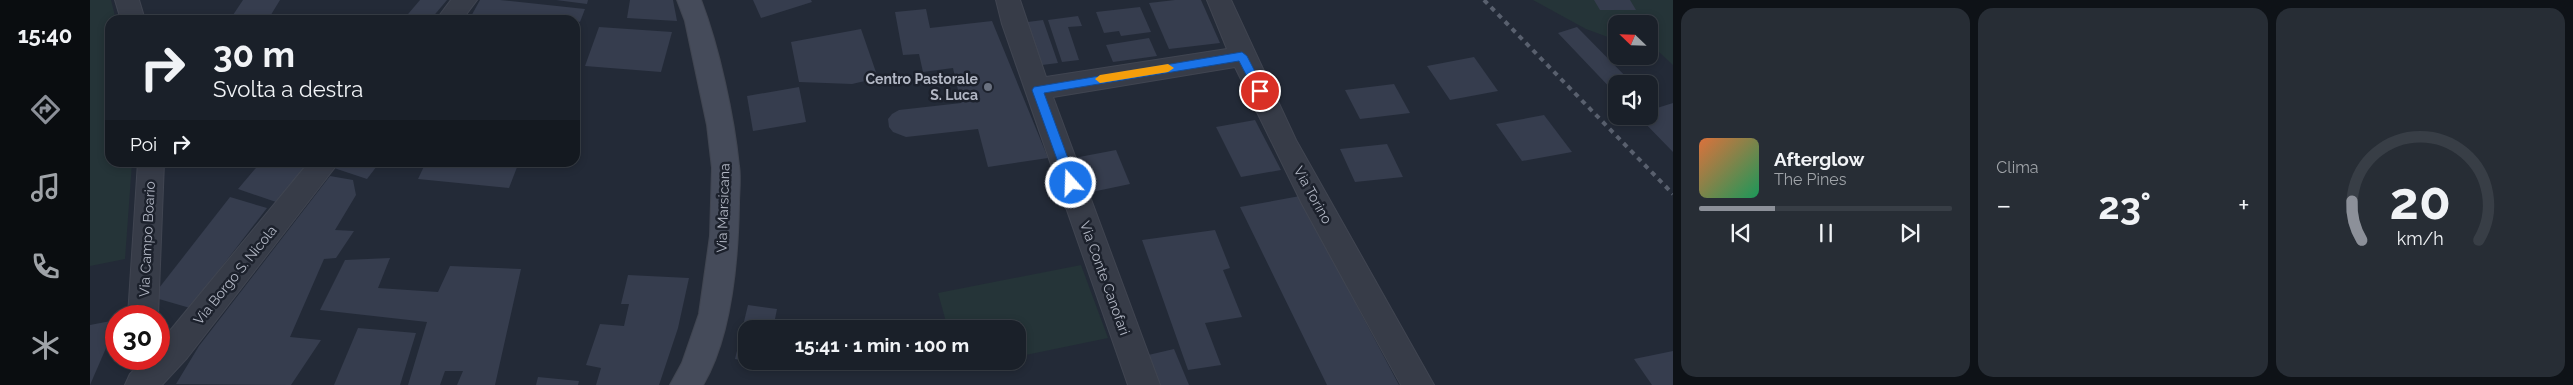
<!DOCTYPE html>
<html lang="it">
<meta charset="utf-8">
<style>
body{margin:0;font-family:Raleway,sans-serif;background:#272d35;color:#f1f3f6;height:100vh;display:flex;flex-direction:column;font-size:19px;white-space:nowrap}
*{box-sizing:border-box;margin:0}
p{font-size:16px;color:#9fa3a8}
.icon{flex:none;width:28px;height:28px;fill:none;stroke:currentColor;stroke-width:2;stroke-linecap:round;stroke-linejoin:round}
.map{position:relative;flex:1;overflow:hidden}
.side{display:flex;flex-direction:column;gap:8px;padding:8px;background:#0e1217;width:900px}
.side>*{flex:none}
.top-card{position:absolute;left:15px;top:15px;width:475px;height:152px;border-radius:15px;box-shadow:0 2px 8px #0003,0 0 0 1px #383e46;background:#1a2029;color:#f1f3f6;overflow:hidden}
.needle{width:32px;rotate:293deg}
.controls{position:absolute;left:1518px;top:15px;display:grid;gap:10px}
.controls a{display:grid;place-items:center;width:50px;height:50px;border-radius:10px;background:#1a2029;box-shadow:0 2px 8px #0003,0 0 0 1px #383e46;font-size:25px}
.speed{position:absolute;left:15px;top:305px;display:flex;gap:10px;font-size:25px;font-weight:700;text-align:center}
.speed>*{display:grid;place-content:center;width:65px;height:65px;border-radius:50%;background:#1a2029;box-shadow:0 2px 8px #0003,0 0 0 1px #383e46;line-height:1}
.speed .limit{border:8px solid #d22;background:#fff;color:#111}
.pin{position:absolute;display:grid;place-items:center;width:42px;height:42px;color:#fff;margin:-21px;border:2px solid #fff;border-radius:50%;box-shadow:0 1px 5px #0007}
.me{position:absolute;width:55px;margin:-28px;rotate:340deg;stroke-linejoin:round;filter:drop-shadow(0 0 4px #0008)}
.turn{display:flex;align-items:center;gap:18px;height:105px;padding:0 25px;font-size:22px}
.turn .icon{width:65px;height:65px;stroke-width:2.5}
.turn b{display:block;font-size:35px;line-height:42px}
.then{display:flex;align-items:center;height:48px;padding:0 25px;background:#0003;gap:10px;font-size:19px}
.big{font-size:38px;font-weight:700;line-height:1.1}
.side .widget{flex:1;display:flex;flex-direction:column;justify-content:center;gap:8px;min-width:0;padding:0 18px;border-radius:15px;background:#272d35}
.side .dial{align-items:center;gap:0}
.dial svg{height:130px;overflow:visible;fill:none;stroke:#383e46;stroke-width:7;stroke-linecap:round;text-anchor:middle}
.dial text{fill:#f1f3f6;stroke:none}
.song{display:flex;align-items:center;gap:15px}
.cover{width:60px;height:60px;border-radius:8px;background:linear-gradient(135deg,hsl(20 70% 55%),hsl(150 70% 35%))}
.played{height:5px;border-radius:2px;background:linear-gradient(90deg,#8c9099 30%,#383e46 30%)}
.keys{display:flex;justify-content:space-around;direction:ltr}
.heat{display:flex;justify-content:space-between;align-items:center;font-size:28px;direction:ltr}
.side .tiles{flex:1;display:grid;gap:8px;grid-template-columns:repeat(3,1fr)}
.trip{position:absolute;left:648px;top:320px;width:288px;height:50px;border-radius:15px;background:#1a2029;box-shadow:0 2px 8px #0003,0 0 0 1px #383e46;font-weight:700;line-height:50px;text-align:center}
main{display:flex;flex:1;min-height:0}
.menu{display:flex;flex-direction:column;width:90px;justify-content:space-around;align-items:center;background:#0a0d10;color:#9fa3a8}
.menu .icon{width:35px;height:35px}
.menu .current{color:#8c9099}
.menu b{font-size:22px;color:#f1f3f6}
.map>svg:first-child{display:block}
</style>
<main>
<nav class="menu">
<b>15:40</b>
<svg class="icon current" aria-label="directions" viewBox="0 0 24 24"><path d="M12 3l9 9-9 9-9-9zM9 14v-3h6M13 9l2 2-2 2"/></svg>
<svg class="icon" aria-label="music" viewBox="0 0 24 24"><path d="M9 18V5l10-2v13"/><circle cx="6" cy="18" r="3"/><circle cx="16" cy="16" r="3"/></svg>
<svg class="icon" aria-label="phone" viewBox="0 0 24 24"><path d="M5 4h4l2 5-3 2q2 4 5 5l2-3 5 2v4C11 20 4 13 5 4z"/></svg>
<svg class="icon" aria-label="climate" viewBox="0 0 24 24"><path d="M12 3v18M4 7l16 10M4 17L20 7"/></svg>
</nav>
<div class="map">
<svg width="1583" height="385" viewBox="0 0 1583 385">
<rect width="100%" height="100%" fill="#232a37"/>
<g fill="#253438">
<path d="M0,0H21L26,20H20V162L42,163L35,259L0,266Z"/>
<path d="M1443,0H1583V65L1569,52L1559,49V24H1526V40L1496,29Z"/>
<path d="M991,265L1018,338L926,357V329H858L848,293Z"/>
</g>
<g fill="#363d4e">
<path d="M153,0H190L179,18L143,15Z"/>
<path d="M330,0H357L341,19L313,20Z"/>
<path d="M390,0H410L495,9L490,22L485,20H379Z"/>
<path d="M466,0H498L497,4Z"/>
<path d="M540,0H583L587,21L537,18Z"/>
<path d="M663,0H721L722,2L671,18Z"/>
<path d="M1085,0H1111L1130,43L1079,49L1059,3Z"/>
<path d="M1504,0H1540L1546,10H1510Z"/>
<path d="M1050,7L1061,32L1031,36L1029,31L1014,33L1006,12Z"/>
<path d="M836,9L840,28L902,21L958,158L898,167L888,129L816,137L803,132L799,127L798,119L802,114L809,110L871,103L863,68L833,72L829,54L813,55L805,12Z"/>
<path d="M988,16L992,26L978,27L989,60L972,62L958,20Z"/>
<path d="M953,20L968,63L944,66L930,23Z"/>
<path d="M509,27L582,32L571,72L495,66Z"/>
<path d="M1487,27L1543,84H1526V94L1468,33Z"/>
<path d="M771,29L788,78L762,84L709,82L701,42Z"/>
<path d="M1059,38L1067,56L1023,62L1016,45Z"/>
<path d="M1384,57L1408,91L1360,100L1337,66Z"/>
<path d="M1304,84L1320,113L1270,119L1255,90Z"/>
<path d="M709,87L716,122L663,131L657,96Z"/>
<path d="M1559,100L1567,108L1583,103V152L1548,116H1559Z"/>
<path d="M1454,115L1482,152L1432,161L1406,124Z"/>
<path d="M1165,120L1191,170L1151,177L1126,127Z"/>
<path d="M1297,144L1313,177L1265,182L1250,149Z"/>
<path d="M1026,150L1040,184L997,193L984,158Z"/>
<path d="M171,162H222L189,203L148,189Z"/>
<path d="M249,162H290L277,179L244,168Z"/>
<path d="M336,162H429L419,188L328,179Z"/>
<path d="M240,176L263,180L266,195L245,230L264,231L246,258L234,259L200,337L231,340L201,385L86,384L109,346Z"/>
<path d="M1210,196L1267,306L1309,385H1237L1150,207Z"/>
<path d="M140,197L177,208L100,308L62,297Z"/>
<path d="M1125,230L1140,268L1133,270L1152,317L1115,323L1131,365L1098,370L1052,240Z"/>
<path d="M300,258L288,288L348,292L360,266L431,269L405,385H367L373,371H355L350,385H318L337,322L230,310L255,260Z"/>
<path d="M538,275L599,278L588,328L569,385H506L511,368L496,365L510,324L534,326L539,304H531Z"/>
<path d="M658,305L687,309L683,329H656V361L645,359Z"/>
<path d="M26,320V325L0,385V325Z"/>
<path d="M268,328L326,333L310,385H244Z"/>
<path d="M1084,349L1099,385H1065L1054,356Z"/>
<path d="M1583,351V385H1562L1544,359Z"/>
<path d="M448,377L489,381L488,385H446Z"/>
</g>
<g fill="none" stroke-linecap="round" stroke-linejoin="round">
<g stroke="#404551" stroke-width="2">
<g id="minor">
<path d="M25,0H49L55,20H31Z"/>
<path d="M361,0H387L372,20H346Z"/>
<path d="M906,0H930L956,77L1137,49L1117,0H1141L1206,140L1344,385H1311L1212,204L1145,67L963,97L1070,385H1038L912,24Z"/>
<path d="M48,162H74L68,316H38Z"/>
<path d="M219,162H249L97,358L72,385H35L40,374L55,359H69V344Z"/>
</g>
</g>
<g stroke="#404551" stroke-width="2">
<path id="secondary" d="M587,0H611C629,47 644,116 649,166C651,178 649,192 649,204C648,260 642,336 613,385H580L592,363L609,314L620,236L622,168L617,125L595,21Z"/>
</g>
<use href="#minor" fill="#373c48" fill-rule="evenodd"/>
<use href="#secondary" fill="#454b5a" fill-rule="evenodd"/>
<path stroke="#59606e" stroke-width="4" stroke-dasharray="5 5" stroke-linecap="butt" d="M1394,0L1583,194"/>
</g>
<path fill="#1a73e8" stroke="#114b97" d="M1152,52L1157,56L1175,91L1173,94H1166L1149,61L954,93L987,183L981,188L977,187L942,90L944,87Z"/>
<path fill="#f59e0b" d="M1078,64L1084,68L1078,72L1010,83L1005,79L1010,75Z"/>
<circle fill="#6b7280" stroke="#1c212c" stroke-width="2" cx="898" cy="87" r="5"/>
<g text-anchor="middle" stroke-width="5" stroke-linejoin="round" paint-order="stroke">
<g font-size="14" font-weight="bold" fill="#b2b7c4" stroke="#1c212c" text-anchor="end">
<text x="888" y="84">Centro Pastorale<tspan x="888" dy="16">S. Luca</tspan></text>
</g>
<g font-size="14" fill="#b2b7c4" stroke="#1c212c">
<text transform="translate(1223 195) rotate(61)" y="5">Via Torino</text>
<text transform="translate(633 208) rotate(-88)" y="5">Via Marsicana</text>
<text transform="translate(57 239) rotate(-87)" y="5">Via Campo Boario</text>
<text transform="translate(145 275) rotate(-51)" y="5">Via Borgo S. Nicola</text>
<text transform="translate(1015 278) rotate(70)" y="5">Via Conte Canofari</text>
</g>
</g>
</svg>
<div class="controls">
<a><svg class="needle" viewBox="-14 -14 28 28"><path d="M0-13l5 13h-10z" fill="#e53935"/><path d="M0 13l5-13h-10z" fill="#9fa3a8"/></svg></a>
<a><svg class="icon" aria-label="sound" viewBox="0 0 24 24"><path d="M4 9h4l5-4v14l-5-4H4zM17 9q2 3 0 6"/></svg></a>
</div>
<div class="speed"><div class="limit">30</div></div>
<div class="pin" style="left:1170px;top:91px;background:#d93025"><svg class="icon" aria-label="arrive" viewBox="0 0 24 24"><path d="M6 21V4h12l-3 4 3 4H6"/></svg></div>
<svg class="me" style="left:981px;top:183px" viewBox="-20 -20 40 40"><circle r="17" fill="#1a73e8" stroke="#fff" stroke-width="3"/><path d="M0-11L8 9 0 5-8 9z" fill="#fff"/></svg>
<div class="trip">15:41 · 1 min · 100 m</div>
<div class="top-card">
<div class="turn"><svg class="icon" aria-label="right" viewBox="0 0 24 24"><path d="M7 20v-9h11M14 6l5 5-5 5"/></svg><div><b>30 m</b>Svolta a destra</div></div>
<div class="then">Poi<svg class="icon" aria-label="right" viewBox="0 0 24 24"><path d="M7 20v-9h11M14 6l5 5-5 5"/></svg></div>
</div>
</div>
<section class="side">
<div class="tiles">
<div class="widget">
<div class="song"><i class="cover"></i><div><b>Afterglow</b><p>The Pines</p></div></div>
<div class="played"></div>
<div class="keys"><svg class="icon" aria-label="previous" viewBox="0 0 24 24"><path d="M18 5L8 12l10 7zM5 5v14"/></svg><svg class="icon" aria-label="pause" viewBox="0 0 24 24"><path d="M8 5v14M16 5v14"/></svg><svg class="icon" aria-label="next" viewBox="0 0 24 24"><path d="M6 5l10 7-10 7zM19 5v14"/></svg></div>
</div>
<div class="widget"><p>Clima</p>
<div class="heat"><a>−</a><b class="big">23°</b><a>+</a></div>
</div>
<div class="widget dial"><svg viewBox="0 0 100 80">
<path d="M14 69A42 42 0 1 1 86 69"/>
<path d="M14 69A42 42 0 0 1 8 45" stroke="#8c9099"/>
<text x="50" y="56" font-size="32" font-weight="700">20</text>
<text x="50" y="72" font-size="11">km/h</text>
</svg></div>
</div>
</section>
</main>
